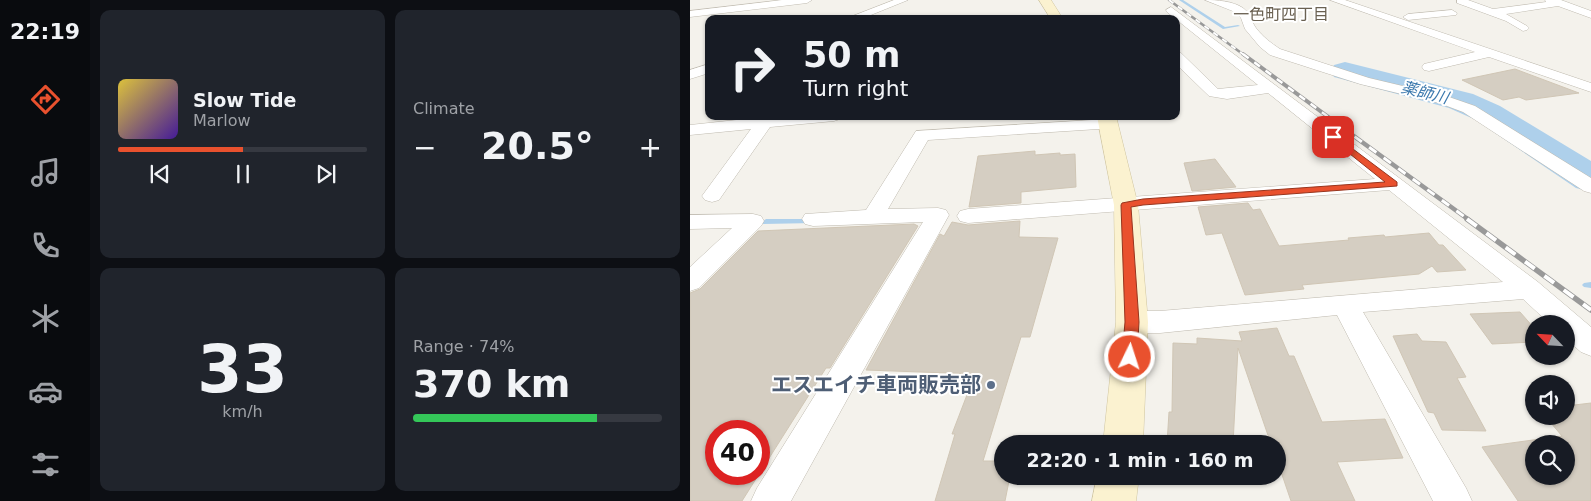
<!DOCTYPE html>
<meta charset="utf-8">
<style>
body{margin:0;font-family:"DejaVu Sans","Noto Sans JP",sans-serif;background:#20242c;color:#f1f3f6;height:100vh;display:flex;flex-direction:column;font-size:19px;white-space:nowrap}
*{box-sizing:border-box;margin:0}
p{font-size:16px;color:#9ea1a6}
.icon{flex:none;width:28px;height:28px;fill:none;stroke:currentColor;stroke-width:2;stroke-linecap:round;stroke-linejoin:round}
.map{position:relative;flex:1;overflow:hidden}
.details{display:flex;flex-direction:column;gap:10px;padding:10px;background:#0d0f14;width:600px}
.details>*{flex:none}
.hud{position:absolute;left:15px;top:15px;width:475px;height:105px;border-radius:10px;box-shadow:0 1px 4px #0004;background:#171b24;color:#f1f3f6;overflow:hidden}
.needle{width:32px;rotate:295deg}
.controls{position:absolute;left:835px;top:315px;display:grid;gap:10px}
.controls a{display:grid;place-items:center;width:50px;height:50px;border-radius:50%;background:#171b24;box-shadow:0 1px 4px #0004;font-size:25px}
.speed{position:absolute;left:15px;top:420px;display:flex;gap:10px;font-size:25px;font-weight:700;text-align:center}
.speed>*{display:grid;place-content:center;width:65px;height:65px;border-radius:50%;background:#171b24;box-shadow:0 1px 4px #0004;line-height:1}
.speed .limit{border:8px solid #d22;background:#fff;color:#111}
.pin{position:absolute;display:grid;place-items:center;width:42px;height:42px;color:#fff;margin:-21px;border-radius:10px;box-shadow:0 2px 8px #0006}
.me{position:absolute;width:55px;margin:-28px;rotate:4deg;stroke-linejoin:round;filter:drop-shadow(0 0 4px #0008)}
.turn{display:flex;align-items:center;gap:18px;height:105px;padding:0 15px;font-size:22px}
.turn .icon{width:65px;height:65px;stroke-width:2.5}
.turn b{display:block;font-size:35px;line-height:42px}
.big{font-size:38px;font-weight:700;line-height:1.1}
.details .widget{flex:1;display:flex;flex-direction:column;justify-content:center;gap:8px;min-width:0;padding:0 18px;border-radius:10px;background:#20242c}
.details .dial{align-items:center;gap:0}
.dial b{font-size:65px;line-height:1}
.song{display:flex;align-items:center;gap:15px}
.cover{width:60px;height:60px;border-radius:8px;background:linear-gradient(135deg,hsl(50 70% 55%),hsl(260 70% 35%))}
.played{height:5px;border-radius:2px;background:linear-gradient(90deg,#e9512e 50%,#363941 50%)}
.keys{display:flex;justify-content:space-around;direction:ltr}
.heat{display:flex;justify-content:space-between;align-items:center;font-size:28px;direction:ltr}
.charge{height:8px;border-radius:4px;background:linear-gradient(90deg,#34c759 74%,#363941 0)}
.details .tiles{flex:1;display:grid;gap:10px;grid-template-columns:repeat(2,1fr)}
.trip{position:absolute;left:304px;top:435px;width:292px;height:50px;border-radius:25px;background:#171b24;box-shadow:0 1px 4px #0004;font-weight:700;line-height:50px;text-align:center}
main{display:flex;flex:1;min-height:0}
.tab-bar{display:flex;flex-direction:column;width:90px;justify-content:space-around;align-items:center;background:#090b0e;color:#9ea1a6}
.tab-bar .icon{width:35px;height:35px}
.tab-bar .current{color:#e9512e}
.tab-bar b{font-size:22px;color:#f1f3f6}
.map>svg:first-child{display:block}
</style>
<main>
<nav class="tab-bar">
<b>22:19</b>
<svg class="icon current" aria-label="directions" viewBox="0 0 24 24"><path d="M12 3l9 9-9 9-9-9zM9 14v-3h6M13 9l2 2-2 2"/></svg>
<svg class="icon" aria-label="music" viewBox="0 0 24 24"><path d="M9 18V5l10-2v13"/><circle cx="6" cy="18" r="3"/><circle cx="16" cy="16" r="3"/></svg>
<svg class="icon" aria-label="phone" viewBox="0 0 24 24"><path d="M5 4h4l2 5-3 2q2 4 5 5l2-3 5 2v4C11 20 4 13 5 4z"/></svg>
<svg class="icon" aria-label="climate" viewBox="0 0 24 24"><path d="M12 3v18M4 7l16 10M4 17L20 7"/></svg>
<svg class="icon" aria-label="car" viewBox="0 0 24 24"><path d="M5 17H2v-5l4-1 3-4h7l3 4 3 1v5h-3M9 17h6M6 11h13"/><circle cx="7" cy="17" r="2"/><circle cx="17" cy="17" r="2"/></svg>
<svg class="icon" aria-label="filters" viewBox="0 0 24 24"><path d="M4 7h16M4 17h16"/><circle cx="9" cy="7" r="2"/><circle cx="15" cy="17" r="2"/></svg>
</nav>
<section class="details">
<div class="tiles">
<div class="widget">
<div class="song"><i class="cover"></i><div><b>Slow Tide</b><p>Marlow</p></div></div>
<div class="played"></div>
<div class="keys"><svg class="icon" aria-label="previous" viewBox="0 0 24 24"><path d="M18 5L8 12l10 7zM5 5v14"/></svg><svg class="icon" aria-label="pause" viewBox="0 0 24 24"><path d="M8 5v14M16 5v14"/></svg><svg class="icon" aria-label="next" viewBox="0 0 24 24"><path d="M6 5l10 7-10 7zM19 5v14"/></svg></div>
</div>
<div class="widget"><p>Climate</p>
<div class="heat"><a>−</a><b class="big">20.5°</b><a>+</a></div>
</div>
<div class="widget dial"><b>33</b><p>km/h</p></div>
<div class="widget"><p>Range · 74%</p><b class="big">370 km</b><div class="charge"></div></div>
</div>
</section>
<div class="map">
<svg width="901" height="501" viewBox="0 0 901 501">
<rect width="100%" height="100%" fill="#f4f2ec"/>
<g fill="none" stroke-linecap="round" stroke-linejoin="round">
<g fill="#aed0eb" fill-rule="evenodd">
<path d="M489,0H493L535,27L548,25L550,26L533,29Z"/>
<path d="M76,219H125L129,221L125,223L73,224L72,222Z"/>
<path d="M901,282V288L894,287L892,285L894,283Z"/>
</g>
<path fill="#aed0eb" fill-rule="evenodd" d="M655,62L783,94L810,106L901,161V192L886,188L786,120L759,108L644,77L640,71L644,65Z"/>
</g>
<g fill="#d5cec2" stroke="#d0c6b5" fill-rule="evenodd">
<path d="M825,69L889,93L836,100L829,97L813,100L772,80Z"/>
<path d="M345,151V155L370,153V155L385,154L386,187L331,192V203L279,207L288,156Z"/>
<path d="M525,159L546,187L502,191L494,163Z"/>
<path d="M558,203L563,210L570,209L589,246L659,240L658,238L694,235L695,237L739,233L749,245H753L776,270L747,272L742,266L729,274L612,285L614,289L555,295L532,233L516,235L508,207Z"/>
<path d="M330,221L329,237L368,238L340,337H331L293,461H312V476H320L315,501H245L265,434H262L285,374L176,370L250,234L254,236L262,222L278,225Z"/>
<path d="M224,224L228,226L140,368H136L52,501H0V293L10,289L68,231ZM26,431H69V474H26Z"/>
<path d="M830,312L844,328V342L802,344L780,314Z"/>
<path d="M587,328L599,356H604L632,422L695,419L713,458L647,462L665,501H601L588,463V444H581L548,348L543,444H477L479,412H482L483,343L507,344V338L552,341L549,332Z"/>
<path d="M727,334L732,341L756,342L776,377L767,378L796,431L752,430L744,413L738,412L703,336Z"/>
<path d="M901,403V501H828L792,447L872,436L855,416H876V406ZM844,444H876V476H844Z"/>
</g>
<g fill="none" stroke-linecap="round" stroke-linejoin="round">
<g stroke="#bfbaaf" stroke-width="1">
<g id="street">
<path d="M92,0H122L117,3L0,17V11Z"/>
<path d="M204,0H218L171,19H155Z"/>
<path d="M515,0C527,0 543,1 553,8C561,14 561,21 566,28C573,37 581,43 590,49L679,78L759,97L785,106L901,178V193L894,191L773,112L749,103L670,84L580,55L570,47L555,29L551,18L545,12Z"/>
<path d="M640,0H655L901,83V92L799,57L739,71L734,70L732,67L734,64L785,52Z"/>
<path d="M767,0H778L803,9L856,2L855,0H871L901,11V18L868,6L816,14L837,26L839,28L837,30L833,31L816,21L767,3Z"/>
<path d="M481,7L848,282L901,327V356L891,352L876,339V324H860L833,299L673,312L776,488L782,501H743L647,315L470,333H442L432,329L428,322L432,315L442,311H470L813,282L699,190L278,223L270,221L267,216L270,211L278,209L685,179L578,93L537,99L519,96L486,64V52L491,53L528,89L568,85L477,12L476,10Z"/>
<path d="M762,10L767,13L766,15L718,20L713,17L718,14Z"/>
<path d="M19,64V73L0,79V70Z"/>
<path d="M152,116L150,119L144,121L80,127L29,200L22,202L15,200L12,196L61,129L0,135V125L75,117Z"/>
<path d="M418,119L424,120L426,124L424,128L238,140L198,209L248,208L256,210L259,215L101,501H61L67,488L233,222L123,226L115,224L112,219L115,214L176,210L226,131Z"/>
<path d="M63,214L71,216L74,221L71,226L9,288L0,291V267L42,228L0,229V215Z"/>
</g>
</g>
<g stroke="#d0c59f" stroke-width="1">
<g id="secondary">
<path d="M349,0H361L373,19H361Z"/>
<path d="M407,116H426L448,205L458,322L453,444H413L426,322L424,205Z"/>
<path d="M407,476H449L446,501H402Z"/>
</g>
</g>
<use href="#street" fill="#fff" fill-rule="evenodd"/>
<use href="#secondary" fill="#fbf2d0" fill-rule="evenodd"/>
<g stroke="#999" stroke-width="2.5">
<path id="rail-far3" d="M479,0L554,55"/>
</g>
<g stroke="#999" stroke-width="4">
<path id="rail-far2" d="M553,54L652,127"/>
</g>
<g stroke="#999" stroke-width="4.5">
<path id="rail-far1" d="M650,126L779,220"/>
</g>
<g stroke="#999" stroke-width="5.5">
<path id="rail" d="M777,219L901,310"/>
</g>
<use href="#rail-far3" stroke="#fff" stroke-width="2" stroke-dasharray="5.5" stroke-linecap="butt"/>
<use href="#rail-far2" stroke="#fff" stroke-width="2.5" stroke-dasharray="7" stroke-linecap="butt"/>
<use href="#rail-far1" stroke="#fff" stroke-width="3" stroke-dasharray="9" stroke-linecap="butt"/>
<use href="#rail" stroke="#fff" stroke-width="4" stroke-dasharray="12" stroke-linecap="butt"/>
</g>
<path fill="#e9512e" stroke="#97351e" d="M643,134L707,182V186L453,205L441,207L449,322L447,357L445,361L440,363L434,361L432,357L435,322L431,205L432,203L453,199L695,182L640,138V135Z"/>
<circle fill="#5c6f8a" stroke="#fff" stroke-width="2" cx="301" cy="385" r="5"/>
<g text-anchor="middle" stroke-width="4" stroke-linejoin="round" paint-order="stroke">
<g font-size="16" fill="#6a6152" stroke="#fff">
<text x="591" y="20">一色町四丁目</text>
</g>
<g font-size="16" font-style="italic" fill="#3a78ad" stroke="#fff">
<text transform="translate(735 92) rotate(14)" y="6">薬師川</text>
</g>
<g font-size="21" font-weight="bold" fill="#4e5e75" stroke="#fff" text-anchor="end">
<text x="291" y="392">エスエイチ車両販売部</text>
</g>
</g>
</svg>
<div class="controls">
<a><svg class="needle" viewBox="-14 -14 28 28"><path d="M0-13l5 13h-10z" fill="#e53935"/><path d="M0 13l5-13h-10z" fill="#9ea1a6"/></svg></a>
<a><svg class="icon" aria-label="sound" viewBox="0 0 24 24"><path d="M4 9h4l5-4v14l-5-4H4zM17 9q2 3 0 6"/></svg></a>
<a><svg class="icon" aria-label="search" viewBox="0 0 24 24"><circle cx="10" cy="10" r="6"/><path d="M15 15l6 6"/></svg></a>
</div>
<div class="speed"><div class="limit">40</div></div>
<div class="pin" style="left:643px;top:137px;background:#d93025"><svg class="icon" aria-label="arrive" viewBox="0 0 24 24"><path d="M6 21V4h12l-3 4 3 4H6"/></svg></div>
<svg class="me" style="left:440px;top:357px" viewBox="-20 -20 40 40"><circle r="17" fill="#e9512e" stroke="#fff" stroke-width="3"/><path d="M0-11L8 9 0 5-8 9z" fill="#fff"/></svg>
<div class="trip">22:20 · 1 min · 160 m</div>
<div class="hud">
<div class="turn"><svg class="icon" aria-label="right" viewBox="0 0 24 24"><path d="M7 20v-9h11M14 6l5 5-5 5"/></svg><div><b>50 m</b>Turn right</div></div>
</div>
</div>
</main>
